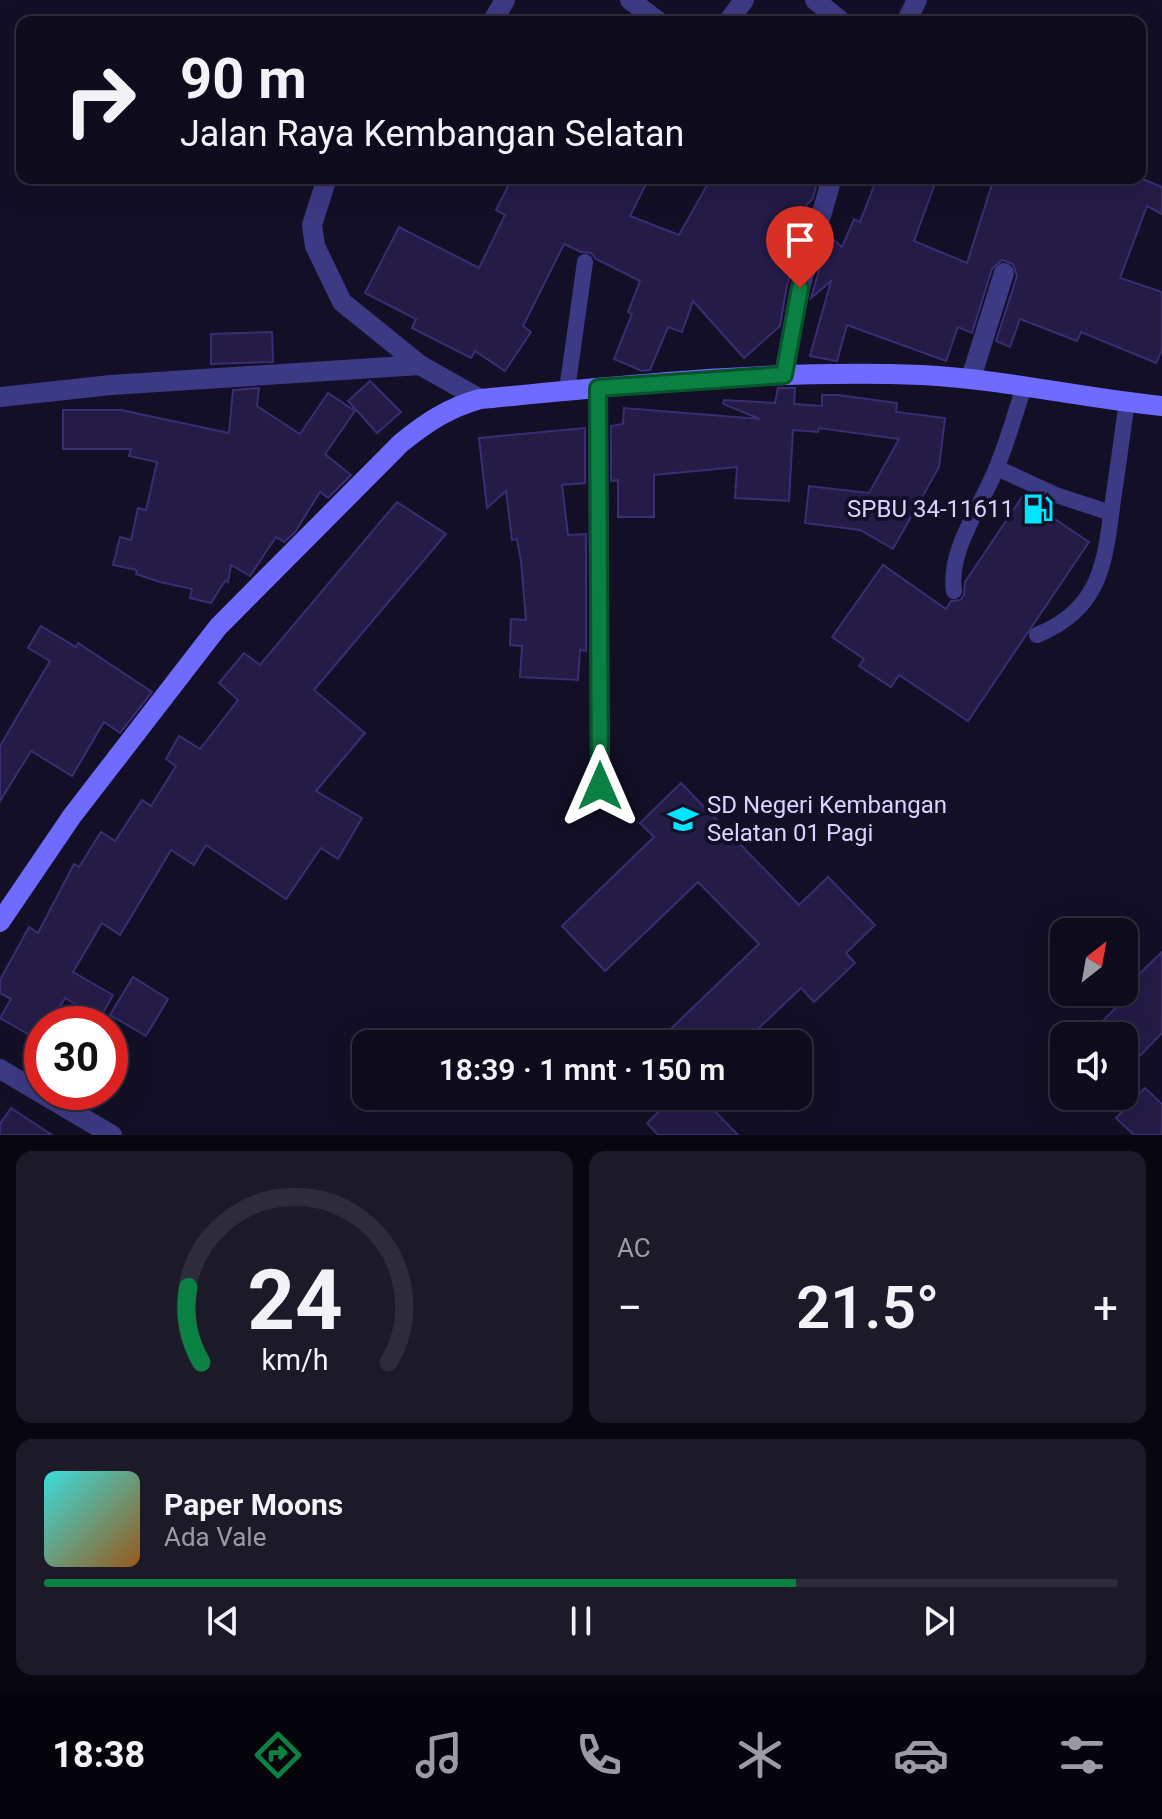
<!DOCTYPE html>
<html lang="id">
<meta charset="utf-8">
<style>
body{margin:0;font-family:Roboto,sans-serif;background:#1c1929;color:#f1f3f6;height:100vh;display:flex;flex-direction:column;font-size:30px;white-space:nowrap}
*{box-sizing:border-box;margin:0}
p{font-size:26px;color:#9b9ba3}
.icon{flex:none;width:44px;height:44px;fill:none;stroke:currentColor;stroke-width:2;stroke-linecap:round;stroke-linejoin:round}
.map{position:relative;height:1135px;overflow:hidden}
.drawer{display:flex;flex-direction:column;gap:16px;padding:16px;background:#08060f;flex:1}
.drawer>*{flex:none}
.banner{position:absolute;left:16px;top:16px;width:1130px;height:168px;border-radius:16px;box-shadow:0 8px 32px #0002,0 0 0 2px #2e2b3b;background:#0e0b1c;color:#f1f3f6;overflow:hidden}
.needle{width:52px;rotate:31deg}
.tools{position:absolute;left:1050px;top:918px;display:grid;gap:16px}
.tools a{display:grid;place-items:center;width:88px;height:88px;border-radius:16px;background:#0e0b1c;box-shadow:0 8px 32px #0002,0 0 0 2px #2e2b3b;font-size:40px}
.speed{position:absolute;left:24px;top:1006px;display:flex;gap:16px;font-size:40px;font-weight:700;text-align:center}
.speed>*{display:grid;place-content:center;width:104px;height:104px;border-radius:50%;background:#0e0b1c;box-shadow:0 8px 32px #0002,0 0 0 2px #2e2b3b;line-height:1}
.speed .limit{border:12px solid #d22;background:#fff;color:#111}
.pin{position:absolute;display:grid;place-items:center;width:68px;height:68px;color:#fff;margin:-82px -34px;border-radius:50% 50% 50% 0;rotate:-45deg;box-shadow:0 0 8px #0007}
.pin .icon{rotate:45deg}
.me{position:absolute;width:88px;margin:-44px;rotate:0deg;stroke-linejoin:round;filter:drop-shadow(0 0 6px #0008)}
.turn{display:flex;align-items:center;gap:28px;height:168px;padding:0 32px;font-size:36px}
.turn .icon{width:104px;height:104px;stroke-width:2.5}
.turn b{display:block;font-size:56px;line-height:68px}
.big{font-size:60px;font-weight:600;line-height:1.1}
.drawer .tile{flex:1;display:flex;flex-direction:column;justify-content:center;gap:12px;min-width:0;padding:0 28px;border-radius:16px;background:#1c1929}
.drawer .dial{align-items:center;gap:0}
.dial svg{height:208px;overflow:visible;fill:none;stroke:#2e2b3b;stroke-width:7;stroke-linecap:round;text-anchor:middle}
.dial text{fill:#f1f3f6;stroke:none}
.song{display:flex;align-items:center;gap:24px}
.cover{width:96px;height:96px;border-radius:12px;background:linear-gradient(135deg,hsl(180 70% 55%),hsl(30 70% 35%))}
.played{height:8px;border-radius:4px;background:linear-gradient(90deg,#0b8043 70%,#2e2b3b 70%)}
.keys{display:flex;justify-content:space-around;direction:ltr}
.heat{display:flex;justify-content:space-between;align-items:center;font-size:44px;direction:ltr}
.drawer .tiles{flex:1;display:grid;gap:16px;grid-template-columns:1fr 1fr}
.tile:last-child{grid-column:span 2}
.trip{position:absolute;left:352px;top:1030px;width:460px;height:80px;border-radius:16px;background:#0e0b1c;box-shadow:0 8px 32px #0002,0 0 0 2px #2e2b3b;font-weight:600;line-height:80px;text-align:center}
.dock{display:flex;height:128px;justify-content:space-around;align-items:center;background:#06040b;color:#9b9ba3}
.dock .icon{width:56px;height:56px}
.dock .current{color:#0b8043}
.dock b{font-size:36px;color:#f1f3f6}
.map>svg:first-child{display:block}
</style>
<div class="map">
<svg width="1162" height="1135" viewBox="0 0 1162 1135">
<rect width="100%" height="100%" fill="#130f26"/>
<g fill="#241b47" stroke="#3b2d73" stroke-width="2">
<path d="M512,178H649L630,216L679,235L711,178H818L813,198L799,214L806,219L787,285L780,326L744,358L693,301L682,332L668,327L650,370L642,371L614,359L632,314L628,312L640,281L596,259L591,253L581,252L564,244L523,326L531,332L505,371L475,351L471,358L412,328L416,319L365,293L399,227L479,268L505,215L496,210Z"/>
<path d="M877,178H937L914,241L967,263L994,178H1140L1162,187V214L1147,206L1120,278L1162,292V350L1156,363L1081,332L1077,341L1020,319L1010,347L996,341L1017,276L1013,264L1002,260L992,269L972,333L958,327L946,361L847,325L837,361L810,356L831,281L811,298L829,236L842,247L854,219L860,222Z"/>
<path d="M272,332L273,362L211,364V334Z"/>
<path d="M370,381L401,412L377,433L348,401Z"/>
<path d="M259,388L257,406L300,434L328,393L355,411L325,454L351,475L328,498L320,492L295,532L284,542L276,537L250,576L231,565L228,582L225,581L211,603L190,598L192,589L160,582L136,574L137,570L113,565L120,537L131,540L138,508L146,510L157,462L129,456L131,449H63V410H121L229,433L233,390Z"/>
<path d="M778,388H795L794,404L822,406V395H838L897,403L896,412L945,418L939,467L893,549L860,530L805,523L809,486L869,493L899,439L819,428L818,432L793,430L789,501L735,498L737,467L654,475V517H618V480L611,481V426L623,424L624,408L760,419L723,404L724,400L775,403Z"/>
<path d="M585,428V483L562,485L568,535L586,534V651L580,650L578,680L520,677L522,646L510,645L511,619L526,620L521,561L517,539L512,540L506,491L487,508L479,438Z"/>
<path d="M1022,497L1089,542L968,721L899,675L891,687L859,666L864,659L832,637L883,565L946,609L951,601L960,600L964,595L965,582Z"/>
<path d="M397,502L446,534L314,690L365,733L316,791L362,818L338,859L321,848L286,899L206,845L194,865L171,850L120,935L102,923L73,972L113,995L100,1018L65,998L50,1024H42L40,1041L0,1018L11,999L0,993V980L29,927L38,933L74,864L79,867L101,832L115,841L142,800L151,806L176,766L166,759L179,736L200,749L238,700L219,683L244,653L260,665Z"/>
<path d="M41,626L76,647L78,643L152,692L120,733L104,722L72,776L31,751L0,801V746L50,661L28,648Z"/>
<path d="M681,783L799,905L828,877L875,925L846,953L855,963L814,1002L801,988L742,1044H655L759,944L698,882L605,971L562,926L654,837L640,823Z"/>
<path d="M1162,952V1033L1124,1072V1036H1088L1139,984L1134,979Z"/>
<path d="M133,977L168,999L146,1036L110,1015Z"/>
<path d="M1145,1088L1162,1104V1135H1134L1116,1118Z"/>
<path d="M675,1096H700L738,1135H658L647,1123Z"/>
<path d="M11,1108L52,1135H0V1124Z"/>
</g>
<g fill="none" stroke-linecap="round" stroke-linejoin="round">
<g stroke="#3d3a85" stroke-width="16">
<path d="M567,390L585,262"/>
<path d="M997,468L1056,495L1111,513"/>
<path d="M954,591C948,550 981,507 996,469C1007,443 1015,414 1024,387"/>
<path d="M1037,635C1102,609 1105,561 1113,500C1118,468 1122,435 1127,402"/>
</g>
<g stroke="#3d3a85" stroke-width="20">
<path d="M630,0L659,22"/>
<path d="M815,0L842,22"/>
<path d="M492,22L505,0"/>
<path d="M728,22L744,0"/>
<path d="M906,22L917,0"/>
<path d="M327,178L312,225L315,246L342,302L420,365"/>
<path d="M784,375L800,288L832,178"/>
<path d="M971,378L1004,273"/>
<path d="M598,388L600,786"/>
<path d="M0,397L111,385L420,365L480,399"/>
<path d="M0,1069L112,1135"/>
</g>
<path stroke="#6f6bff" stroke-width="20" d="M0,922L72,816L218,627L401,443C427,422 448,408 480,399C626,385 775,369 922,375C1002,379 1082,398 1162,406"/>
</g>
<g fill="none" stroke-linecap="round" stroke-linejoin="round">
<g stroke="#07532c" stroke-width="20">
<path id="route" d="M600,786L598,388L784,375L800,288"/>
</g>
<use href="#route" stroke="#0b8043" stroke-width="14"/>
</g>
<defs>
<g id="fuel-bare" transform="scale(2.4)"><path d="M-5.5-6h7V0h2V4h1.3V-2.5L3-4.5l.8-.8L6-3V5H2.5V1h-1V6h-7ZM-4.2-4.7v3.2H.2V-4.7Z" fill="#00e5ff" stroke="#130f26" stroke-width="2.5" paint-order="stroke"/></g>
<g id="school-bare" transform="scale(2.4)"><path d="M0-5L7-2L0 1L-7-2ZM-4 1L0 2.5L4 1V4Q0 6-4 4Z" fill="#00e5ff" stroke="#130f26" stroke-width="2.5" paint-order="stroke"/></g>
</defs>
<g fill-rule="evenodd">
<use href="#fuel-bare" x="1038" y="509"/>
<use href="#school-bare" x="683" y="819"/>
</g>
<g text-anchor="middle" stroke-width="8" stroke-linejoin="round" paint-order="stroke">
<g font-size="24" fill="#d9d4ff" stroke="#130f26" text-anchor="end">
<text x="1014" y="517">SPBU 34-11611</text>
<text x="707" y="813" text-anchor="start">SD Negeri Kembangan<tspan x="707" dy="28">Selatan 01 Pagi</tspan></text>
</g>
</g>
</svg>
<div class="tools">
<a><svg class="needle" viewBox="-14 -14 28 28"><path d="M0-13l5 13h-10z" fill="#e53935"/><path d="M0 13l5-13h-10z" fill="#9b9ba3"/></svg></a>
<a><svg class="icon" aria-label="sound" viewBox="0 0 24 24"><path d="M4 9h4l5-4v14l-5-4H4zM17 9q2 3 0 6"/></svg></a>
</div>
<div class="speed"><div class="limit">30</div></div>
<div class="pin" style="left:800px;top:288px;background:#d93025"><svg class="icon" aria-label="arrive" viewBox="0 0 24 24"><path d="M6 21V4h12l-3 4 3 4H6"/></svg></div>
<svg class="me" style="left:600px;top:786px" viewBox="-20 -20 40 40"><path d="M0-17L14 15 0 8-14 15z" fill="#0b8043" stroke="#fff" stroke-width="4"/></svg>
<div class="trip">18:39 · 1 mnt · 150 m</div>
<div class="banner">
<div class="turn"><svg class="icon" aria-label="right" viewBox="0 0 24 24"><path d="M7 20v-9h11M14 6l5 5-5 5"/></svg><div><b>90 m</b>Jalan Raya Kembangan Selatan</div></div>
</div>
</div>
<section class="drawer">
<div class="tiles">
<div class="tile dial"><svg viewBox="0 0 100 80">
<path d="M14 69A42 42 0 1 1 86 69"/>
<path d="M14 69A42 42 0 0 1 9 40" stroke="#0b8043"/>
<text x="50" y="56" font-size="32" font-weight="700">24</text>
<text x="50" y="72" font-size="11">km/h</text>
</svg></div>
<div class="tile"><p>AC</p>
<div class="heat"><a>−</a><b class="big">21.5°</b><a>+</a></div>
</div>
<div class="tile">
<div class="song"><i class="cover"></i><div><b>Paper Moons</b><p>Ada Vale</p></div></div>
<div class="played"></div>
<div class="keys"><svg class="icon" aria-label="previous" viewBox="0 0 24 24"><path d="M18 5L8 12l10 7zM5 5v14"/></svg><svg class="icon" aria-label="pause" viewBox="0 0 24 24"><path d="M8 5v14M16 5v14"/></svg><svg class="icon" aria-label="next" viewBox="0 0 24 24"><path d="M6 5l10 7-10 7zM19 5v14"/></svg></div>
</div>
</div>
</section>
<nav class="dock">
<b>18:38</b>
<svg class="icon current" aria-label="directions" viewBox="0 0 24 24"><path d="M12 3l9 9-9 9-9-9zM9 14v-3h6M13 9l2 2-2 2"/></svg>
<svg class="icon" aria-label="music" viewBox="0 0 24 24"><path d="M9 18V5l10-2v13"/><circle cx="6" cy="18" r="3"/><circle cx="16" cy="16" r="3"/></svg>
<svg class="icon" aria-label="phone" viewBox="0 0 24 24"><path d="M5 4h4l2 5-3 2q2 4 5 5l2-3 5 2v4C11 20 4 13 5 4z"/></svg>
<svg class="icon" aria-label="climate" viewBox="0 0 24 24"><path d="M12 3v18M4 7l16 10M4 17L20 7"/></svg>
<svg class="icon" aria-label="car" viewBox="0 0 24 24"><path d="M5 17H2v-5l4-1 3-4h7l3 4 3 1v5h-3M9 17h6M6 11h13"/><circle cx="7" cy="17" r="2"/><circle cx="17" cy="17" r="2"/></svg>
<svg class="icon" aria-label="filters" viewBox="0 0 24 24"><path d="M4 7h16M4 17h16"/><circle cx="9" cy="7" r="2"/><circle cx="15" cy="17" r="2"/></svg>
</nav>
